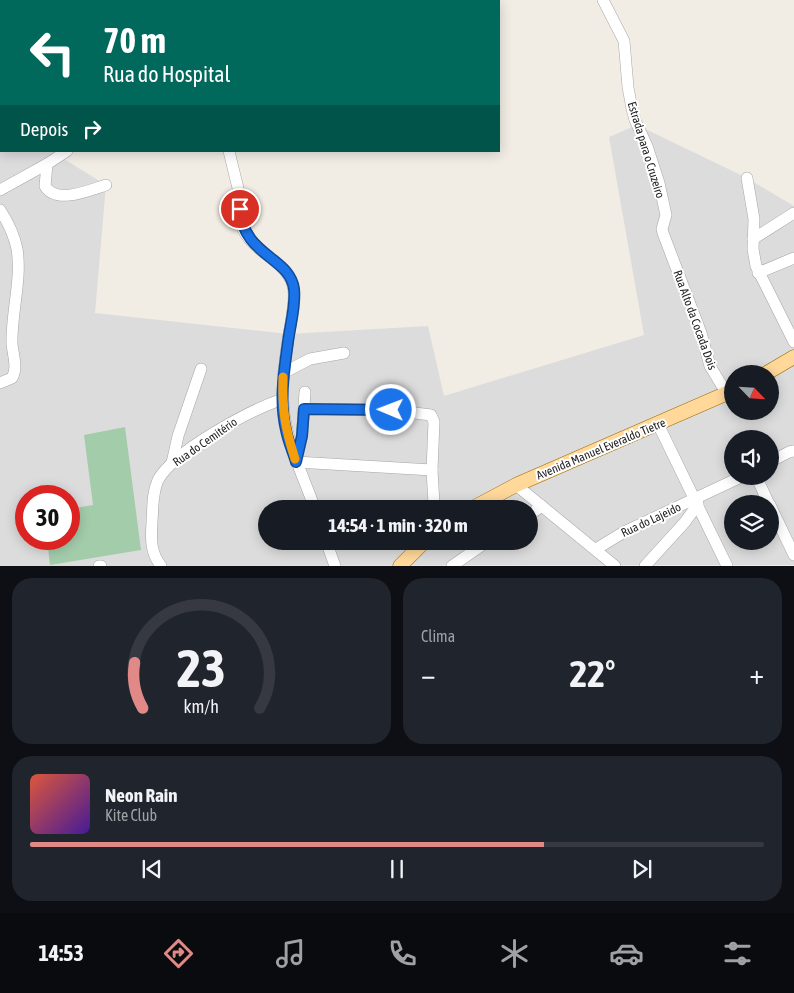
<!DOCTYPE html>
<html lang="pt">
<meta charset="utf-8">
<style>
body{margin:0;font-family:"Asap Condensed",sans-serif;background:#20242c;color:#f1f3f6;height:100vh;display:flex;flex-direction:column;font-size:19px;white-space:nowrap}
*{box-sizing:border-box;margin:0}
p{font-size:16px;color:#9ea1a6}
.icon{flex:none;width:28px;height:28px;fill:none;stroke:currentColor;stroke-width:2;stroke-linecap:round;stroke-linejoin:round}
.map{position:relative;height:566px;overflow:hidden}
.sheet{display:flex;flex-direction:column;gap:12px;padding:12px;background:#0d0f14;flex:1}
.sheet>*{flex:none}
.banner{position:absolute;left:0px;top:0px;width:500px;height:152px;box-shadow:0 2px 12px #0003;background:#00695c;color:#fff;overflow:hidden}
.needle{width:32px;rotate:115deg}
.controls{position:absolute;left:724px;top:365px;display:grid;gap:10px}
.controls a{display:grid;place-items:center;width:55px;height:55px;border-radius:50%;background:#171b24;box-shadow:0 2px 12px #0003;font-size:25px}
.speed{position:absolute;left:15px;top:485px;display:flex;gap:10px;font-size:25px;font-weight:700;text-align:center}
.speed>*{display:grid;place-content:center;width:65px;height:65px;border-radius:50%;background:#171b24;box-shadow:0 2px 12px #0003;line-height:1}
.speed .limit{border:8px solid #d22;background:#fff;color:#111}
.pin{position:absolute;display:grid;place-items:center;width:42px;height:42px;color:#fff;margin:-21px;border:2px solid #fff;border-radius:50%;box-shadow:0 1px 5px #0007}
.me{position:absolute;width:55px;margin:-28px;rotate:271deg;stroke-linejoin:round;filter:drop-shadow(0 0 4px #0008)}
.turn{display:flex;align-items:center;gap:18px;height:105px;padding:0 20px;font-size:22px}
.turn .icon{width:65px;height:65px;stroke-width:2.5}
.turn b{display:block;font-size:35px;line-height:42px}
.then{display:flex;align-items:center;height:48px;padding:0 20px;background:#0003;gap:10px;font-size:19px}
.big{font-size:38px;font-weight:700;line-height:1.1}
.sheet .widget{flex:1;display:flex;flex-direction:column;justify-content:center;gap:8px;min-width:0;padding:0 18px;border-radius:20px;background:#20242c}
.sheet .dial{align-items:center;gap:0}
.dial svg{height:130px;overflow:visible;fill:none;stroke:#363941;stroke-width:7;stroke-linecap:round;text-anchor:middle}
.dial text{fill:#f1f3f6;stroke:none}
.song{display:flex;align-items:center;gap:15px}
.cover{width:60px;height:60px;border-radius:8px;background:linear-gradient(135deg,hsl(10 70% 55%),hsl(260 70% 35%))}
.played{height:5px;border-radius:2px;background:linear-gradient(90deg,#e18987 70%,#363941 70%)}
.keys{display:flex;justify-content:space-around;direction:ltr}
.heat{display:flex;justify-content:space-between;align-items:center;font-size:28px;direction:ltr}
.sheet .tiles{flex:1;display:grid;gap:12px;grid-template-columns:1fr 1fr}
.widget:last-child{grid-column:span 2}
.trip{position:absolute;left:258px;top:500px;width:280px;height:50px;border-radius:25px;background:#171b24;box-shadow:0 2px 12px #0003;font-weight:700;line-height:50px;text-align:center}
.menu{display:flex;height:80px;justify-content:space-around;align-items:center;background:#090b0e;color:#9ea1a6}
.menu .icon{width:35px;height:35px}
.menu .selected{color:#e18987}
.menu b{font-size:22px;color:#f1f3f6}
.map>svg:first-child{display:block}
</style>
<div class="map">
<svg width="794" height="566" viewBox="0 0 794 566">
<rect width="100%" height="100%" fill="#f1ede4"/>
<path fill="#dddcdc" fill-rule="evenodd" d="M0,121L1,151H51L106,185L95,313L289,334L428,326L444,396L644,335L609,137L637,125L747,178L794,206V565L0,566ZM732,374H770V411H732ZM732,439H770V476H732ZM26,496H69V539H26ZM732,504H770V541H732ZM266,509H529V541H266Z"/>
<path fill="#a3ccab" d="M125,427L141,550L50,565L47,539H69V509L93,505L84,435Z"/>
<g fill="none" stroke-linecap="round" stroke-linejoin="round">
<g stroke="#a6a6a6" stroke-width="12">
<g id="minor">
<path d="M603,0L624,41L628,87L632,109L635,120L647,146L659,183L666,215L662,229L663,233L701,333L710,366L727,394"/>
<path d="M92,1L93,0"/>
<path d="M229,151C232,164 235,176 238,188C240,203 238,220 245,233C257,254 287,262 293,286C296,299 292,315 290,328C286,351 282,376 283,400C284,439 302,472 315,509"/>
<path d="M47,164L45,186C56,205 90,190 106,185"/>
<path d="M747,178L754,219L753,249L756,266L794,342"/>
<path d="M0,190L47,164L67,151"/>
<path d="M0,210C8,222 14,234 17,249C22,280 11,313 12,344C13,355 18,368 12,378L0,383"/>
<path d="M753,239L794,213"/>
<path d="M758,273L794,258"/>
<path d="M283,373L310,359L344,353"/>
<path d="M304,409L391,410L431,415L434,422L432,470L434,504L444,509"/>
<path d="M658,424L727,566"/>
<path d="M296,462L432,470"/>
<path d="M296,462L302,436L305,392"/>
<path d="M770,462L789,452L794,451"/>
<path d="M172,463L178,436L201,369"/>
<path d="M756,476L769,504"/>
<path d="M516,485L615,566"/>
<path d="M770,505L794,555"/>
<path d="M529,515L542,506"/>
<path d="M326,541L335,566"/>
<path d="M596,549L624,532L743,476"/>
<path d="M99,566H101"/>
<path d="M161,566C150,552 151,538 152,522C153,508 152,493 158,480C174,451 250,410 283,399"/>
<path d="M452,566L488,541"/>
<path d="M645,566L685,522L698,504"/>
</g>
</g>
<g stroke="#996d00" stroke-width="15">
<g id="major">
<path d="M765,374L794,357"/>
<path d="M471,509L516,485L732,391"/>
<path d="M400,566L425,541"/>
</g>
</g>
<use href="#minor" stroke="#fff" stroke-width="11"/>
<use href="#major" stroke="#ffd89a" stroke-width="14"/>
</g>
<g fill="none" stroke-linecap="round" stroke-linejoin="round">
<g stroke="#114b97" stroke-width="12">
<path id="route" d="M240,209C243,256 290,257 294,289C296,306 290,325 288,342C284,371 279,401 286,430C288,441 293,452 296,462L302,436L304,409L391,410"/>
</g>
<use href="#route" stroke="#1a73e8" stroke-width="9"/>
<path stroke="#f59e0b" stroke-width="9" d="M283,377C282,410 285,428 295,459"/>
</g>
<g text-anchor="middle" stroke-width="4" stroke-linejoin="round" paint-order="stroke">
<g font-size="12" fill="#1f1f1f" stroke="#fff">
<text transform="translate(646 150) rotate(73)" y="4">Estrada para o Cruzeiro</text>
<text transform="translate(695 320) rotate(70)" y="4">Rua Alto da Cocada Dois</text>
<text transform="translate(205 442) rotate(-35)" y="4">Rua do Cemitério</text>
<text transform="translate(601 449) rotate(-23)" y="4">Avenida Manuel Everaldo Tietre</text>
<text transform="translate(651 520) rotate(-25)" y="4">Rua do Lajeido</text>
</g>
</g>
</svg>
<div class="controls">
<a><svg class="needle" viewBox="-14 -14 28 28"><path d="M0-13l5 13h-10z" fill="#e53935"/><path d="M0 13l5-13h-10z" fill="#9ea1a6"/></svg></a>
<a><svg class="icon" aria-label="sound" viewBox="0 0 24 24"><path d="M4 9h4l5-4v14l-5-4H4zM17 9q2 3 0 6"/></svg></a>
<a><svg class="icon" aria-label="layers" viewBox="0 0 24 24"><path d="M12 4l9 5-9 5-9-5zM3 14l9 5 9-5"/></svg></a>
</div>
<div class="speed"><div class="limit">30</div></div>
<div class="pin" style="left:240px;top:209px;background:#d93025"><svg class="icon" aria-label="arrive" viewBox="0 0 24 24"><path d="M6 21V4h12l-3 4 3 4H6"/></svg></div>
<svg class="me" style="left:391px;top:410px" viewBox="-20 -20 40 40"><circle r="17" fill="#1a73e8" stroke="#fff" stroke-width="3"/><path d="M0-11L8 9 0 5-8 9z" fill="#fff"/></svg>
<div class="trip">14:54 · 1 min · 320 m</div>
<div class="banner">
<div class="turn"><svg class="icon" aria-label="left" viewBox="0 0 24 24"><path d="M17 20v-9H6M10 6l-5 5 5 5"/></svg><div><b>70 m</b>Rua do Hospital</div></div>
<div class="then">Depois<svg class="icon" aria-label="right" viewBox="0 0 24 24"><path d="M7 20v-9h11M14 6l5 5-5 5"/></svg></div>
</div>
</div>
<section class="sheet">
<div class="tiles">
<div class="widget dial"><svg viewBox="0 0 100 80">
<path d="M14 69A42 42 0 1 1 86 69"/>
<path d="M14 69A42 42 0 0 1 9 41" stroke="#e18987"/>
<text x="50" y="56" font-size="32" font-weight="700">23</text>
<text x="50" y="72" font-size="11">km/h</text>
</svg></div>
<div class="widget"><p>Clima</p>
<div class="heat"><a>−</a><b class="big">22°</b><a>+</a></div>
</div>
<div class="widget">
<div class="song"><i class="cover"></i><div><b>Neon Rain</b><p>Kite Club</p></div></div>
<div class="played"></div>
<div class="keys"><svg class="icon" aria-label="previous" viewBox="0 0 24 24"><path d="M18 5L8 12l10 7zM5 5v14"/></svg><svg class="icon" aria-label="pause" viewBox="0 0 24 24"><path d="M8 5v14M16 5v14"/></svg><svg class="icon" aria-label="next" viewBox="0 0 24 24"><path d="M6 5l10 7-10 7zM19 5v14"/></svg></div>
</div>
</div>
</section>
<nav class="menu">
<b>14:53</b>
<svg class="icon selected" aria-label="directions" viewBox="0 0 24 24"><path d="M12 3l9 9-9 9-9-9zM9 14v-3h6M13 9l2 2-2 2"/></svg>
<svg class="icon" aria-label="music" viewBox="0 0 24 24"><path d="M9 18V5l10-2v13"/><circle cx="6" cy="18" r="3"/><circle cx="16" cy="16" r="3"/></svg>
<svg class="icon" aria-label="phone" viewBox="0 0 24 24"><path d="M5 4h4l2 5-3 2q2 4 5 5l2-3 5 2v4C11 20 4 13 5 4z"/></svg>
<svg class="icon" aria-label="climate" viewBox="0 0 24 24"><path d="M12 3v18M4 7l16 10M4 17L20 7"/></svg>
<svg class="icon" aria-label="car" viewBox="0 0 24 24"><path d="M5 17H2v-5l4-1 3-4h7l3 4 3 1v5h-3M9 17h6M6 11h13"/><circle cx="7" cy="17" r="2"/><circle cx="17" cy="17" r="2"/></svg>
<svg class="icon" aria-label="filters" viewBox="0 0 24 24"><path d="M4 7h16M4 17h16"/><circle cx="9" cy="7" r="2"/><circle cx="15" cy="17" r="2"/></svg>
</nav>
